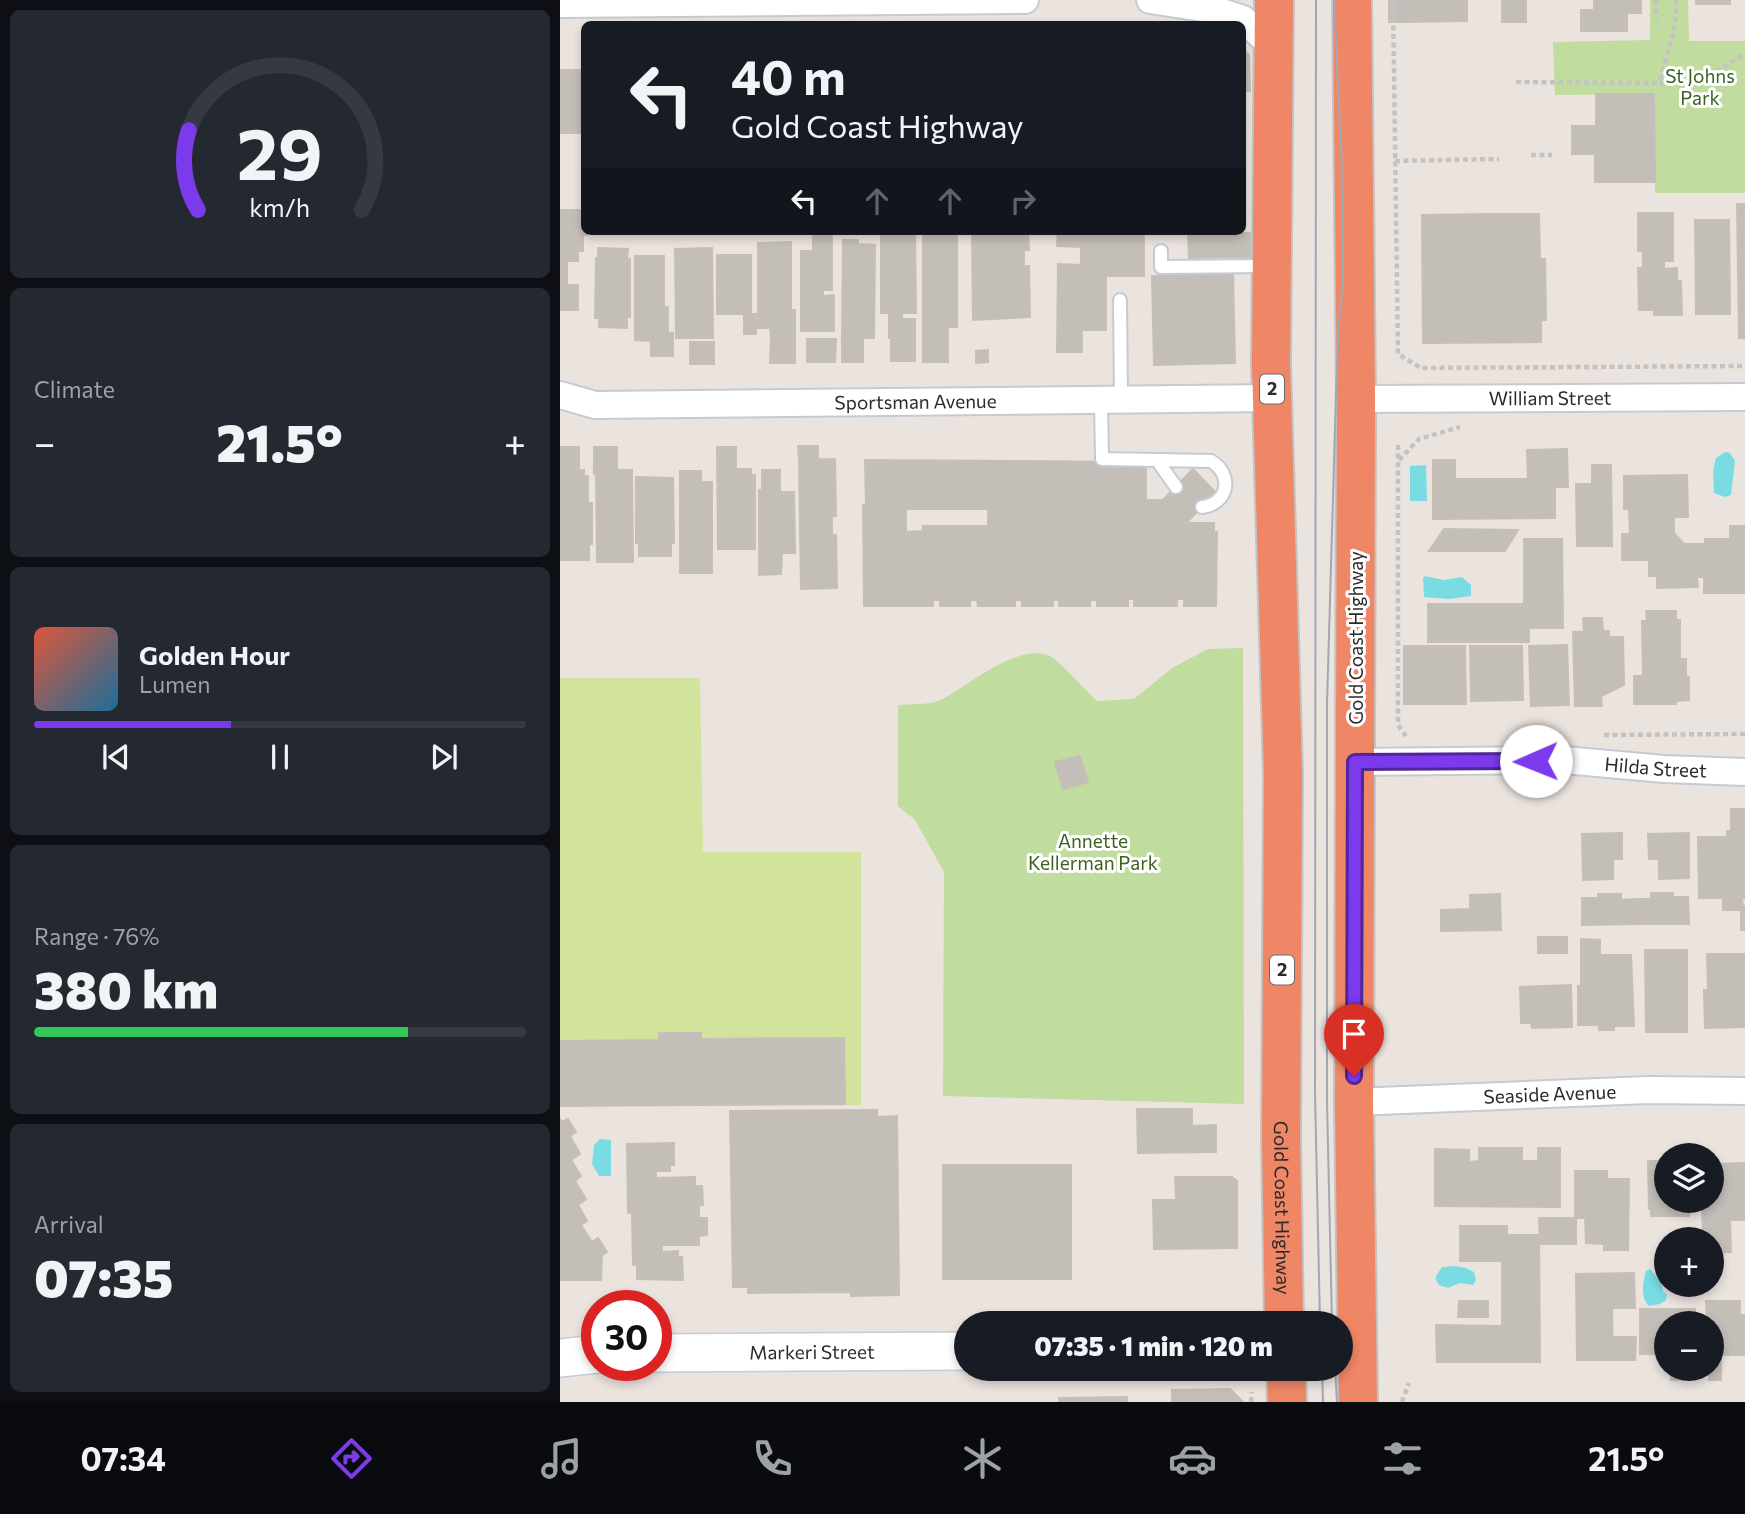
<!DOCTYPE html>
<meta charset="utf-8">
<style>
body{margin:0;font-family:Commissioner,sans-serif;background:#242831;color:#f1f3f6;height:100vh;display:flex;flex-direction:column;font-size:26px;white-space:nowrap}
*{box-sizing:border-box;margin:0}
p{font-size:23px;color:#9ea1a6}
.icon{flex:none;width:38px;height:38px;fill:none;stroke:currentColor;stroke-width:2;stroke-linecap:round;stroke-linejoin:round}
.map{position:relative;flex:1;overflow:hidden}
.side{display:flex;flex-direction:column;gap:10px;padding:10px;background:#0d0f14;width:560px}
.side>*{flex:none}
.banner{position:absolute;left:21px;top:21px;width:665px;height:214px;border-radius:10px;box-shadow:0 4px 10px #0003;background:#171b24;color:#f1f3f6;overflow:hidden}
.controls{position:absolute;left:1094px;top:1143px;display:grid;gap:14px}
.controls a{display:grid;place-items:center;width:70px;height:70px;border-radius:50%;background:#171b24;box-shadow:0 4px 10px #0003;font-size:35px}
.speed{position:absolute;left:21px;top:1290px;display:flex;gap:14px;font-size:35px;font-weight:700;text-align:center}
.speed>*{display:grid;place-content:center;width:91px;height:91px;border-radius:50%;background:#171b24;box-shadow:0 4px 10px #0003;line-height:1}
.speed .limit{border:10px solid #d22;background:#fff;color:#111}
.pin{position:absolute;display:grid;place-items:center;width:60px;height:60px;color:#fff;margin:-72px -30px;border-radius:50% 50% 50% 0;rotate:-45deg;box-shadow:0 0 7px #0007}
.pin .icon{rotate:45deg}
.me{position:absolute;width:77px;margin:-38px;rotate:269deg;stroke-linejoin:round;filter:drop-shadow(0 0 5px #0008)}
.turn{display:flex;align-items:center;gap:24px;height:147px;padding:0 35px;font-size:32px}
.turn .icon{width:91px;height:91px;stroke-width:2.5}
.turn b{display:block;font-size:49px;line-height:60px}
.lanes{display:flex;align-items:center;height:66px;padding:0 35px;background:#0003;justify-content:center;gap:35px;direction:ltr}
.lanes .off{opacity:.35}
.big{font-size:52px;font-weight:800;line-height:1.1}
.side .tile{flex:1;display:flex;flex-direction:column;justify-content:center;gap:10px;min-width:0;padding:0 24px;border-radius:10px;background:#242831}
.side .dial{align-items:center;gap:0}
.dial svg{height:182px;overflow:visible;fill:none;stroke:#363941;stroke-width:7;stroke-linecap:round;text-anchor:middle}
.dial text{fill:#f1f3f6;stroke:none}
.song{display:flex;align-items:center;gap:21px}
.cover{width:84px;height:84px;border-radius:10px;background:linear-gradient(135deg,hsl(10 70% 55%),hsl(200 70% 35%))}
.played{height:7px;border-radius:4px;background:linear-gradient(90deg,#7c3aed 40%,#363941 40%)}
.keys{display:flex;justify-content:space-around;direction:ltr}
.heat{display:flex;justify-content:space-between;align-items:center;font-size:38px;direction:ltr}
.charge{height:10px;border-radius:5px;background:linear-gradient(90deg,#34c759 76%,#363941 0)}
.trip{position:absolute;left:394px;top:1311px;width:399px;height:70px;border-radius:35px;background:#171b24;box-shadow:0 4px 10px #0003;font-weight:800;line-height:70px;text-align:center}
.tab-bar{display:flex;height:112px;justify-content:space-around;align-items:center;background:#090b0e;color:#9ea1a6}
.tab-bar .icon{width:49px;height:49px}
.tab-bar .on{color:#7c3aed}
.tab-bar b{font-size:32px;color:#f1f3f6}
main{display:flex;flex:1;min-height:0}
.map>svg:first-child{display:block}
</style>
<main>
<section class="side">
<div class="tile dial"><svg viewBox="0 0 100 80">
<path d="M14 69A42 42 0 1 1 86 69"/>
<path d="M14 69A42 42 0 0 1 10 34" stroke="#7c3aed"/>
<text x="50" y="56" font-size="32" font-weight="700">29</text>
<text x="50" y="72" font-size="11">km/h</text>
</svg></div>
<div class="tile"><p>Climate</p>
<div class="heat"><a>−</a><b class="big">21.5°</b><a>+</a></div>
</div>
<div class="tile">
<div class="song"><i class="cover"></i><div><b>Golden Hour</b><p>Lumen</p></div></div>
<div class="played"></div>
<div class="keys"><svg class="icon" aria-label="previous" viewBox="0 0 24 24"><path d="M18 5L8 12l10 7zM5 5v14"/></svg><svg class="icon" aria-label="pause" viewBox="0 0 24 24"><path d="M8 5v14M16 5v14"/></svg><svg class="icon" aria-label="next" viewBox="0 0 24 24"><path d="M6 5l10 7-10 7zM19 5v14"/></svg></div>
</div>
<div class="tile"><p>Range · 76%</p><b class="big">380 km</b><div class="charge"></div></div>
<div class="tile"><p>Arrival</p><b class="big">07:35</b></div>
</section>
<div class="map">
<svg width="1185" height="1402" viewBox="0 0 1185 1402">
<rect width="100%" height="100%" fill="#ebe3de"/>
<g fill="#c0dc9f">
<path d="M1090,0H1128L1129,41H1185V193H1095L1094,94L995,95L993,42L1090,40Z"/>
<path d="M683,648L684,1104L383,1096L384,872L355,820L338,806V705C351,704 370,705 381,700C408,686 458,642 490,656C501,662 526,691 537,701L574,699L612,668L648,649Z"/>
</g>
<path fill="#d2e39c" d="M0,678H140L143,852H301V1105L0,1106Z"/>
<g fill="#7adce3">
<path d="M1165,452L1170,453L1175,461L1171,495L1165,497L1154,493L1153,471L1156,458Z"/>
<path d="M866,465L867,501H850V466Z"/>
<path d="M865,576L884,580L902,577L911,585V596L889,599L864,597L863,578Z"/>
<path d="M40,1139L51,1140V1176H39L32,1164L34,1145Z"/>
<path d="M894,1266L906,1268L914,1272L916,1280L913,1285L900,1283L888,1288L879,1285L876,1280V1276L882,1267Z"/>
<path d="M1090,1269L1102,1283L1103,1291L1107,1295L1106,1300L1100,1304L1089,1306C1080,1298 1083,1281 1086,1271Z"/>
</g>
<g fill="#c4beb9" stroke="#c6beb7" stroke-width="2" fill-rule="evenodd">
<path d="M829,0H842L843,22H829Z"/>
<path d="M842,0H907V21L843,22Z"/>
<rect x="942" y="0" width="24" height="22"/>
<path d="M1034,0H1081V13H1067V31H1021V10H1034Z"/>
<rect x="1136" y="0" width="34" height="4"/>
<path d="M682,48L689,55L690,91H682Z"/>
<rect x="0" y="70" width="24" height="63"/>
<path d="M1036,94H1094L1095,182H1035V154H1012V126H1036Z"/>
<path d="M1177,204H1185V338H1179Z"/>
<path d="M0,210H18V261H7V285H18V310H0Z"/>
<path d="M18,210L24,211V231H27V235H18Z"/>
<path d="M1078,213H1113V261H1104V269L1117,268V281H1121L1122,315H1094V310H1079L1078,268H1083V251H1078Z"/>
<path d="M930,214H979L980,259H985L986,320H981V342L863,343L862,215Z"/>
<path d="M1135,220H1169L1170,314H1136Z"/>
<path d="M321,231H355L356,313H342V319H355V338H329V313H321Z"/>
<path d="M363,231H397V327H388V336H363Z"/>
<path d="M412,231H468L469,250H464V266H469L470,317L413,320Z"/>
<path d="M498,231H515V234H521L522,247L497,246Z"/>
<rect x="521" y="231" width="43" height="3"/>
<path d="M564,231H678V233L564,234Z"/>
<path d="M628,233H678V257L629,258Z"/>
<rect x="678" y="233" width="14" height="24"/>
<path d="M253,234H272V290H263V296L274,295V331H241V251H253Z"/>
<rect x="521" y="234" width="63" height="42"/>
<rect x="18" y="237" width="5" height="14"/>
<path d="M283,240H298V244L315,245L314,338H282Z"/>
<path d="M231,242V310H235V337H211L210,328H198V243Z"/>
<path d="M38,248L68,249L67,259H70V317H67V328L39,327V318H35L36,258H38Z"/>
<path d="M152,248L153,338H116L115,249Z"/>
<rect x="157" y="255" width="34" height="59"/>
<path d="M75,256H104V307H108V333H113V356H91V341L75,340Z"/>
<path d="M498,264L521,265L522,352H497Z"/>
<path d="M673,274L675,363L594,365L592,276Z"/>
<path d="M521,276H546V330H522Z"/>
<rect x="184" y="314" width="12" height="20"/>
<rect x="363" y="336" width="25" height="26"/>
<path d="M211,337H235V363H210Z"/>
<rect x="282" y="338" width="21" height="24"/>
<rect x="331" y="338" width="24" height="23"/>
<path d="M247,339H276L275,362H247Z"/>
<rect x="130" y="342" width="24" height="22"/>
<path d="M428,350V362L416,363V351Z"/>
<path d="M238,446H258V459L239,460Z"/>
<path d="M0,447H19V471L0,470Z"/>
<path d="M34,447H57V470H36L34,473Z"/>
<path d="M157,447H176V469H191V475H195V549H158Z"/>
<path d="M1007,449L1008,487H995V518L873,519V460H895V479H968L967,450Z"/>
<path d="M275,459L276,516H272V535H276L277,588L241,589L239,460Z"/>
<path d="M305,460L583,462V469H586V500H603L626,523H654V532H657L656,606H624V599H617V606H574V599H568V606H537V600H530V606H499V600H493V606H462V600H455V606H418L417,600H410V606H380V600H373V606H304L303,505H306ZM346,509H428V526H363V531L346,532Z"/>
<path d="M1032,465H1051L1052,546H1017L1016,484H1032Z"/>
<path d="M633,469L656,493L626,523L603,500Z"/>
<path d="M0,470H24V476H28V503H32V544L29,543V560H0Z"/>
<path d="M36,470H72L73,562H37Z"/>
<path d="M202,470H220V492H234L235,553H222L221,574L199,575V490H202Z"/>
<path d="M120,471H141V482H152V573H120Z"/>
<path d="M1127,475L1128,517H1114V533L1124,544H1145V539H1170V526H1185V593H1144V577H1137L1138,587L1097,588V576H1089V560H1062V534H1070L1069,509H1064V476Z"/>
<path d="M76,477L113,478L114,543H111V556H79V543H76Z"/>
<path d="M884,529L958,530L945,551H869Z"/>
<path d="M964,539H1002L1003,628H969V642H868V604H964Z"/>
<path d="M1086,611H1116V620H1120V659H1126V677H1129V700L1116,701V704H1074V676H1083L1082,621H1087Z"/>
<path d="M1023,618H1042L1043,631L1024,632Z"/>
<path d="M1049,631V637H1063L1064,685L1041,696L1042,706H1015L1013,632Z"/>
<path d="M1007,645L1009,705L971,706L969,646Z"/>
<path d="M844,646H905L906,704H844Z"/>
<path d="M910,646H962L963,700L911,701Z"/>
<path d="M520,756L528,782L503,789L495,762Z"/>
<rect x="1171" y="809" width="14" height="22"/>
<path d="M1167,831H1185V898H1139L1138,837H1167Z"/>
<path d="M1062,833V859H1053V879L1023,880L1022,834Z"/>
<path d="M1129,833V878L1099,879V859H1089L1088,834Z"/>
<path d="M1091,893H1113V897H1128L1129,924H1076L1075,899H1091Z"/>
<path d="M940,894L941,930L881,931V910L910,909V895Z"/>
<path d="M1038,894H1061V900L1075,899L1076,924L1022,925V898H1038Z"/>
<path d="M1163,898H1182L1183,906H1185V930H1181V910H1163Z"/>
<rect x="978" y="937" width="29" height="16"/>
<path d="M1021,939L1040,940V955H1071L1074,1026H1054V1030H1039V1025H1018V986H1021Z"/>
<path d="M1085,950H1127V1032H1086Z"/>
<path d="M1147,954H1185V1027L1145,1028L1144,990H1148Z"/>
<path d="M1011,985L1012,1027L972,1028L971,1023H961L960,987Z"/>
<path d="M99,1033H141V1039L284,1038L285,1104L0,1106V1041L99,1040Z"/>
<path d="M577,1109H632V1126L656,1125V1152L578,1153Z"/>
<path d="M317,1110V1117L337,1116L339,1295L291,1296V1292L188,1293V1287H173L170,1111Z"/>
<path d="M0,1119L2,1122L8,1119L16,1132L10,1136L20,1154L11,1160L21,1176L15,1181L26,1199L18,1205L27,1221L21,1225L32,1242L38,1238L47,1252L42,1255L41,1280H0Z"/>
<path d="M114,1143V1165H110V1171H96V1178L135,1177V1186H142L143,1205H139V1218H147V1235L139,1236V1245H102V1252L118,1251V1257H122L123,1280L77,1279V1265H73L72,1213H68L67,1144Z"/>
<path d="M919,1148H962V1161H978V1148H1000V1207L875,1206V1149L909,1150V1162L919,1161Z"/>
<path d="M1088,1161H1106V1200H1131L1129,1216H1091V1209H1089Z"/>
<path d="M1185,1163V1220H1170L1171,1252L1152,1253V1239H1143L1142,1200H1152V1164Z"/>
<rect x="383" y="1165" width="128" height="114"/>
<path d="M1015,1171H1047V1179H1069L1068,1250H1044V1244L1026,1243L1025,1218H1015Z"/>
<path d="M615,1177H672L677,1181V1248L594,1249L593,1200H616Z"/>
<path d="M979,1218H1016V1244H980Z"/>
<path d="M900,1226H947V1235H979L980,1362H877L876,1325L942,1326V1261H900Z"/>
<path d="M1074,1273L1075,1308H1052L1053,1360H1017L1016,1274Z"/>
<path d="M899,1301H928V1317H898Z"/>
<path d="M1146,1301H1180V1315H1185V1355H1152V1323H1147Z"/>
<path d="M1080,1309H1135V1323H1106V1362H1102V1354H1080Z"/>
<path d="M1053,1337H1076L1075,1360H1053Z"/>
<path d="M1152,1355H1161V1380H1149Z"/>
<path d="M1111,1368H1136V1379L1111,1380Z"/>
<path d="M670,1389L683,1402H612V1390Z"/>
<path d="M567,1397V1402H499V1398Z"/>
</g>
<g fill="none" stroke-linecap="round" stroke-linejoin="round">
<g stroke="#c5cbd3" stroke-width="16">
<g id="lane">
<path d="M601,251V267L708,266"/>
<path d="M560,300L561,399"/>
<path d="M541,400L542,459L651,461C674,475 668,504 642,507"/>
<path d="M597,460L616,487"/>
</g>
</g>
<g stroke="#c5cbd3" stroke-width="30">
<g id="street">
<path d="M590,0L655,10L683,19L713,47"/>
<path d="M0,4L465,0"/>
<path id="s1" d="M0,395L35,405L712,398"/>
<path id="s2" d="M796,399L1185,397"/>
<path id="s3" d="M795,762L1004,760L1104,769L1185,772"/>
<path id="s4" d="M794,1102L1088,1090L1185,1091"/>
</g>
</g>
<g stroke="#c5cbd3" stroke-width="40">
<g id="secondary">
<path id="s5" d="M96,1353L406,1351"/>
<path d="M0,1358L37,1354"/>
</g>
</g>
<g stroke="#c3c3c3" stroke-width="42">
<g id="highway">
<path id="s6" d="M714,0L711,364L723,774L721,1139L724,1323"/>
<path d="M792,0L796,399L794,1102L798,1402"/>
<path d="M726,1368L727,1402"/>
</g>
</g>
<g stroke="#c3c3c3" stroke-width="4.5" stroke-dasharray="5 3.5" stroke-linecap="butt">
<path d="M833,0L838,354L861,368L1185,366"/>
<path d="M1096,0V19"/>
<path d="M1116,0C1118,30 1105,55 1100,83L1135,84L1185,54"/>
<path d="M956,82L1100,83"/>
<path d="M971,155H992"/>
<path d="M835,161L939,159"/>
<path d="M838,445V725L846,736"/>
<path d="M839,460L859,439L900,427"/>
<path d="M1044,735L1185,734"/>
<path d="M691,1402L692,1392"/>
<path d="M842,1402L849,1383"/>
</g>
<use href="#lane" stroke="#fff" stroke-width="12"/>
<use href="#street" stroke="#fff" stroke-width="26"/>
<use href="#secondary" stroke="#fff" stroke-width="37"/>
<use href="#highway" stroke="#ef8665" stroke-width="38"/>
<g stroke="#a1a7b3" stroke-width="2">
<path d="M756,0L755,1093L760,1323"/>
<path d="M772,1323L767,1102V704L776,393L779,320L783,283L782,168L774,0"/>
<path d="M762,1368L763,1402"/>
<path d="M775,1368L777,1402"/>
</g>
</g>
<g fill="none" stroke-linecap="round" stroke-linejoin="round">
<g stroke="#51269a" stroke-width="18">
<path id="route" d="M794,1076L795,762L976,761"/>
</g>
<use href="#route" stroke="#7c3aed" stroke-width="12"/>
</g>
<g text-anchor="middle" stroke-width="6" stroke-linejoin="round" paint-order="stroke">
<g fill="#fff" stroke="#6a6a6a" stroke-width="2">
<rect x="700" y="374.5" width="24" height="29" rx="5"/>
<rect x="710" y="955.5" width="24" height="29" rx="5"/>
</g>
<g font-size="18" font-weight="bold" fill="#2a2a2a">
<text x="712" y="395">2</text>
<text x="722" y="976">2</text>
</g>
<g font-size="19" fill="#3b6121" stroke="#fff">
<text x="1140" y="83">St Johns<tspan x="1140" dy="22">Park</tspan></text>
<text x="533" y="848">Annette<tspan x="533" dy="22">Kellerman Park</tspan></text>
</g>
<g font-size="19" fill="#2a2a2a" stroke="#fff">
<text dy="7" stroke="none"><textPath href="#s2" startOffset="194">William Street</textPath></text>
<text dy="7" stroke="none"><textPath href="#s1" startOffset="357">Sportsman Avenue</textPath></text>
<text transform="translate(796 638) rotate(-90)" y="7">Gold Coast Highway</text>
<text dy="7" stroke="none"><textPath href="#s3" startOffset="301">Hilda Street</textPath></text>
<text dy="7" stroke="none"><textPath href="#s4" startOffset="196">Seaside Avenue</textPath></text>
<text dy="7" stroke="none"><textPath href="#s6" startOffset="1208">Gold Coast Highway</textPath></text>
<text dy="7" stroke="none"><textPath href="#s5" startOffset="156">Markeri Street</textPath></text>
</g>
</g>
</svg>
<div class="controls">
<a><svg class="icon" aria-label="layers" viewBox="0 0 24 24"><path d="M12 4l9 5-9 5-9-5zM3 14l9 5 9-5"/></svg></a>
<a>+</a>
<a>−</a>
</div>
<div class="speed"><div class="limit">30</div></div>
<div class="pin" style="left:794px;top:1076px;background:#d93025"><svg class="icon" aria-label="arrive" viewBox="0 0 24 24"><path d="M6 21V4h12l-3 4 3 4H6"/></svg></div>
<svg class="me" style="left:976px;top:761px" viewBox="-20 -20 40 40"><circle r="19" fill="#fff"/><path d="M0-13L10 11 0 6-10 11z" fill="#7c3aed"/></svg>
<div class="trip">07:35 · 1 min · 120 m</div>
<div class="banner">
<div class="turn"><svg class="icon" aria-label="left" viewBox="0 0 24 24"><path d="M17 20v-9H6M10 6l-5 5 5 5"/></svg><div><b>40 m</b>Gold Coast Highway</div></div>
<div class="lanes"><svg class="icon" aria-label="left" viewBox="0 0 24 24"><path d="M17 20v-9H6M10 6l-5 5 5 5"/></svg><svg class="icon off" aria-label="ahead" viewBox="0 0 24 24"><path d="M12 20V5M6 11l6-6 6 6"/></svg><svg class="icon off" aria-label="ahead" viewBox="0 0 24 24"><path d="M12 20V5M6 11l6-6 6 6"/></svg><svg class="icon off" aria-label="right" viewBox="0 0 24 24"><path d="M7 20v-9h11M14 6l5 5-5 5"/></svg></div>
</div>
</div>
</main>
<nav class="tab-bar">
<b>07:34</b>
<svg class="icon on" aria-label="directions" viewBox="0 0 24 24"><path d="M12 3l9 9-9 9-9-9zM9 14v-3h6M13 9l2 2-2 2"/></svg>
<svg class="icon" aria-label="music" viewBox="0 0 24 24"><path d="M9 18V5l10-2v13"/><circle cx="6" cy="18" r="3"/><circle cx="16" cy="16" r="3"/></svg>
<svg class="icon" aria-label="phone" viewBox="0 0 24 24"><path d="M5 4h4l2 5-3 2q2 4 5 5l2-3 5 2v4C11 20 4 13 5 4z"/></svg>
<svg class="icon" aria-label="climate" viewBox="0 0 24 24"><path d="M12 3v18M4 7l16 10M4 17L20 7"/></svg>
<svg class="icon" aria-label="car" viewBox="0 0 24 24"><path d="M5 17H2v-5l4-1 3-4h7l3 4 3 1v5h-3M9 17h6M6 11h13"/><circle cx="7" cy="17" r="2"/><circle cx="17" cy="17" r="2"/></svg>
<svg class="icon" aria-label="filters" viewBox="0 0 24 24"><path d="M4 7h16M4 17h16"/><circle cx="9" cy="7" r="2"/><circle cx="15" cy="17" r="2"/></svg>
<b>21.5°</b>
</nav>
